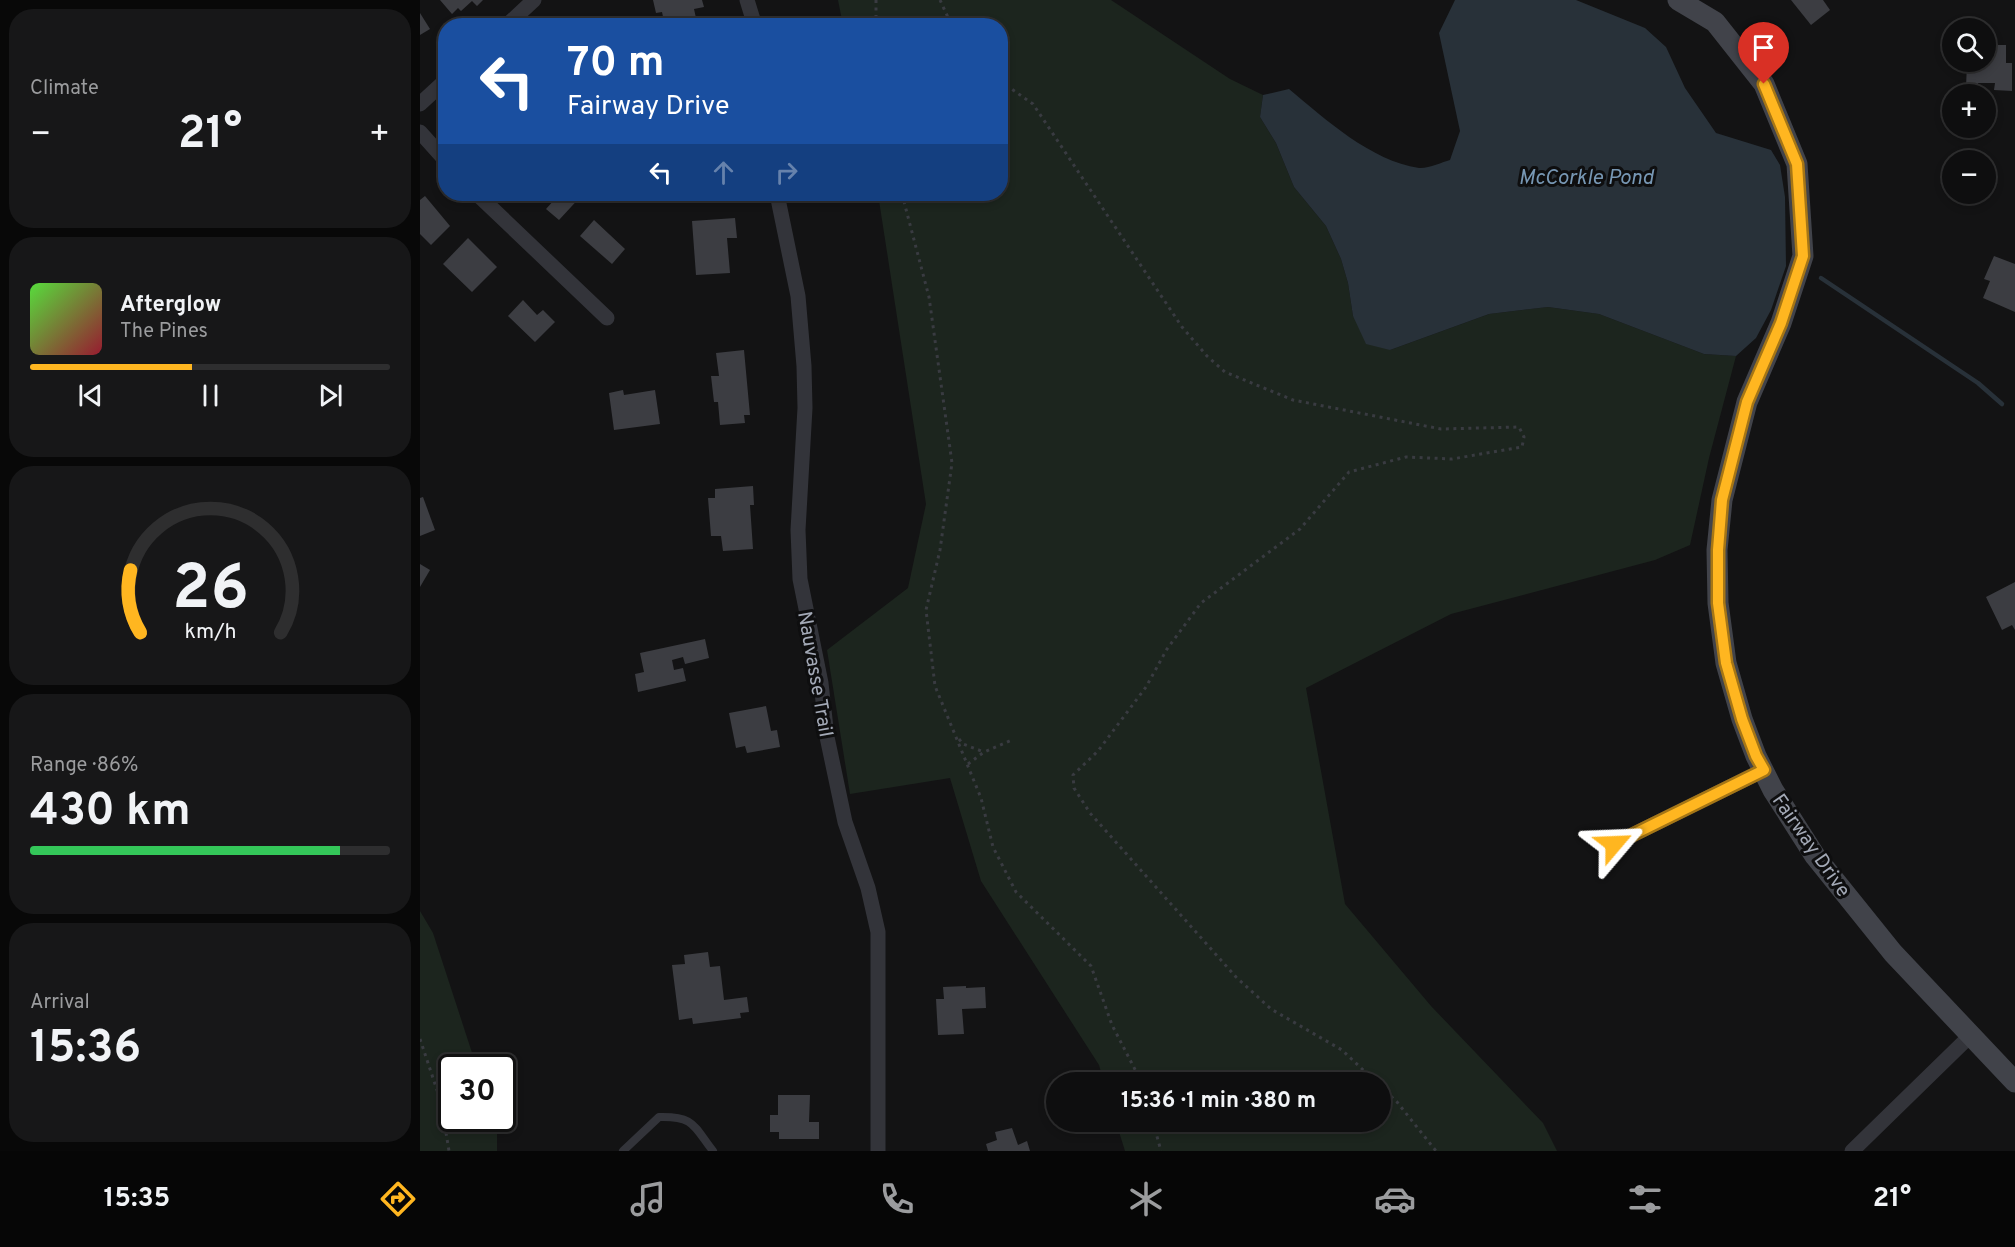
<!DOCTYPE html>
<meta charset="utf-8">
<style>
body{margin:0;font-family:Overpass,sans-serif;background:#171718;color:#f1f3f6;height:100vh;display:flex;flex-direction:column;font-size:22px;white-space:nowrap}
*{box-sizing:border-box;margin:0}
p{font-size:20px;color:#9b9c9e}
.icon{flex:none;width:33px;height:33px;fill:none;stroke:currentColor;stroke-width:2;stroke-linecap:round;stroke-linejoin:round}
.map{position:relative;flex:1;overflow:hidden}
.drawer{display:flex;flex-direction:column;gap:9px;padding:9px;background:#080808;width:420px}
.drawer>*{flex:none}
.top-card{position:absolute;left:18px;top:18px;width:570px;height:183px;border-radius:24px;box-shadow:0 3px 9px #0003,0 0 0 2px #2e2e2f;background:#1a4fa0;color:#fff;overflow:hidden}
.fabs{position:absolute;left:1522px;top:18px;display:grid;gap:12px}
.fabs a{display:grid;place-items:center;width:54px;height:54px;border-radius:50%;background:#0e0e0f;box-shadow:0 3px 9px #0003,0 0 0 2px #2e2e2f;font-size:30px}
.speed{position:absolute;left:18px;top:1054px;display:flex;gap:12px;font-size:30px;font-weight:700;text-align:center}
.speed>*{display:grid;place-content:center;width:78px;height:78px;border-radius:50%;background:#0e0e0f;box-shadow:0 3px 9px #0003,0 0 0 2px #2e2e2f;line-height:1}
.speed .limit{border:3px solid #111;border-radius:9px;background:#fff;color:#111}
.pin{position:absolute;display:grid;place-items:center;width:51px;height:51px;color:#fff;margin:-62px -26px;border-radius:50% 50% 50% 0;rotate:-45deg;box-shadow:0 0 6px #0007}
.pin .icon{rotate:45deg}
.me{position:absolute;width:66px;margin:-33px;rotate:64deg;stroke-linejoin:round;filter:drop-shadow(0 0 4px #0008)}
.turn{display:flex;align-items:center;gap:21px;height:126px;padding:0 30px;font-size:27px}
.turn .icon{width:78px;height:78px;stroke-width:2.5}
.turn b{display:block;font-size:42px;line-height:51px}
.lanes{display:flex;align-items:center;height:57px;padding:0 30px;background:#0003;justify-content:center;gap:30px;direction:ltr}
.lanes .off{opacity:.35}
.big{font-size:45px;font-weight:700;line-height:1.1}
.drawer .widget{flex:1;display:flex;flex-direction:column;justify-content:center;gap:9px;min-width:0;padding:0 21px;border-radius:24px;background:#171718}
.drawer .dial{align-items:center;gap:0}
.dial svg{height:156px;overflow:visible;fill:none;stroke:#2e2e2f;stroke-width:7;stroke-linecap:round;text-anchor:middle}
.dial text{fill:#f1f3f6;stroke:none}
.song{display:flex;align-items:center;gap:18px}
.cover{width:72px;height:72px;border-radius:9px;background:linear-gradient(135deg,hsl(110 70% 55%),hsl(350 70% 35%))}
.played{height:6px;border-radius:3px;background:linear-gradient(90deg,#ffb620 45%,#2e2e2f 45%)}
.keys{display:flex;justify-content:space-around;direction:ltr}
.heat{display:flex;justify-content:space-between;align-items:center;font-size:33px;direction:ltr}
.charge{height:9px;border-radius:4px;background:linear-gradient(90deg,#34c759 86%,#2e2e2f 0)}
.trip{position:absolute;left:626px;top:1072px;width:345px;height:60px;border-radius:30px;background:#0e0e0f;box-shadow:0 3px 9px #0003,0 0 0 2px #2e2e2f;font-weight:700;line-height:60px;text-align:center}
.dock{display:flex;height:96px;justify-content:space-around;align-items:center;background:#060606;color:#9b9c9e}
.dock .icon{width:42px;height:42px}
.dock .active{color:#ffb620}
.dock b{font-size:27px;color:#f1f3f6}
main{display:flex;flex:1;min-height:0}
.map>svg:first-child{display:block}
</style>
<main>
<section class="drawer">
<div class="widget"><p>Climate</p>
<div class="heat"><a>−</a><b class="big">21°</b><a>+</a></div>
</div>
<div class="widget">
<div class="song"><i class="cover"></i><div><b>Afterglow</b><p>The Pines</p></div></div>
<div class="played"></div>
<div class="keys"><svg class="icon" aria-label="previous" viewBox="0 0 24 24"><path d="M18 5L8 12l10 7zM5 5v14"/></svg><svg class="icon" aria-label="pause" viewBox="0 0 24 24"><path d="M8 5v14M16 5v14"/></svg><svg class="icon" aria-label="next" viewBox="0 0 24 24"><path d="M6 5l10 7-10 7zM19 5v14"/></svg></div>
</div>
<div class="widget dial"><svg viewBox="0 0 100 80">
<path d="M14 69A42 42 0 1 1 86 69"/>
<path d="M14 69A42 42 0 0 1 9 37" stroke="#ffb620"/>
<text x="50" y="56" font-size="32" font-weight="700">26</text>
<text x="50" y="72" font-size="11">km/h</text>
</svg></div>
<div class="widget"><p>Range · 86%</p><b class="big">430 km</b><div class="charge"></div></div>
<div class="widget"><p>Arrival</p><b class="big">15:36</b></div>
</section>
<div class="map">
<svg width="1595" height="1151" viewBox="0 0 1595 1151">
<rect width="100%" height="100%" fill="#131314"/>
<g fill="#1c251e">
<path d="M418,0H691L810,79L843,95L840,117L856,143L874,187L906,226L921,259L928,283L933,316L970,350L1069,314L1128,307L1179,314L1284,354L1316,356L1289,458L1270,545L1235,560L1031,614L886,688L925,904L1011,1006L1123,1123L1137,1151H705L696,1122H960V1083H684L679,1065L561,881L530,778L430,794L407,650L488,588L506,504L458,194H580V26L423,25Z"/>
<path d="M0,911L13,933L57,1068H32V1119H74L77,1129V1151H0Z"/>
</g>
<path fill="#283139" d="M1035,0H1156L1225,28L1246,47L1265,88L1296,133L1351,150L1360,165L1365,197L1366,266L1351,310L1336,338L1316,356L1284,354L1179,314L1128,307L1069,314L970,350L946,344L933,316L928,283L921,259L906,226L874,187L856,143L840,117L843,95L869,89C905,119 951,161 999,168C1008,169 1022,162 1030,160L1040,131L1019,33Z"/>
<g fill="none" stroke-linecap="round" stroke-linejoin="round">
<path stroke="#283139" stroke-width="4.5" d="M1401,278L1558,383L1582,404"/>
</g>
<g fill="#3c3d42">
<path d="M20,0H63L57,6L52,1L41,11L38,8L32,14Z"/>
<path d="M233,0H282L284,7L274,9L276,18L245,26L242,12L236,13Z"/>
<path d="M1371,0H1403L1410,10L1391,25Z"/>
<path d="M0,13L10,29L0,35Z"/>
<path d="M1569,45H1586V63H1592V91L1574,90L1575,83H1558V89L1546,88L1547,62H1566V49H1569Z"/>
<path d="M128,194H163L139,220L126,209L135,199Z"/>
<path d="M5,196L30,226L11,245L0,234V200Z"/>
<path d="M315,218L317,238H307L310,273L276,275L272,221Z"/>
<path d="M174,220L205,249L192,264L160,236Z"/>
<path d="M48,238L77,267L52,292L23,264Z"/>
<path d="M1574,256L1595,264V312L1563,298L1570,281L1564,279Z"/>
<path d="M103,300L117,315L123,310L135,322L115,342L88,316Z"/>
<path d="M324,350L330,415H324L325,423L300,425L298,402H294L291,376H299L296,353Z"/>
<path d="M203,390L204,395L235,390L240,424L194,430L189,393Z"/>
<path d="M333,486L334,505H330L333,549L303,551L301,536H291L288,498H295V489Z"/>
<path d="M3,497L15,530L0,536V498Z"/>
<path d="M0,564L10,570L0,587Z"/>
<path d="M1595,582V630L1592,625L1582,630L1566,597Z"/>
<path d="M285,639L289,658L265,664L263,657L252,660L254,670L263,668L266,681L218,692L215,674L224,672L220,653Z"/>
<path d="M346,706L351,731L357,730L360,747L327,753L325,746L316,748L309,713Z"/>
<path d="M288,952L290,967L300,966L304,1000L327,997L329,1012L320,1013L321,1018L273,1024L272,1018L259,1020L252,965L265,964L264,955Z"/>
<path d="M546,986V988L565,987L566,1008L542,1009L544,1034L518,1035L516,999H524L523,987Z"/>
<path d="M358,1095H390L389,1122H399V1139H359V1132H350V1115H358Z"/>
<path d="M592,1128L598,1145L607,1141L610,1151H568L566,1144L577,1140L575,1132Z"/>
</g>
<g fill="none" stroke-linecap="round" stroke-linejoin="round">
<g stroke="#393b41" stroke-width="3" stroke-dasharray="3 4.5" stroke-linecap="butt">
<path d="M456,0V26"/>
<path d="M520,0L532,26"/>
<path d="M580,81L613,104L762,327L787,356L805,372L873,400L1021,429L1099,427L1104,437L1102,447L1032,459L986,457L929,472L880,529L781,603L747,649L726,687L678,751L653,775L654,788L670,813L816,977L851,1009L922,1050L957,1083"/>
<path d="M482,194L509,297L532,463L520,550L506,610L515,686L561,798L573,847L596,892L671,966L692,1025L722,1083"/>
<path d="M539,739L543,744L564,752"/>
<path d="M548,764L564,752L592,740"/>
<path d="M0,1039L21,1102L29,1151"/>
<path d="M960,1086L977,1102L1016,1151"/>
<path d="M733,1122L741,1151"/>
</g>
<path stroke="#33343a" stroke-width="8" d="M203,1151L239,1117C274,1116 273,1125 293,1151"/>
<g stroke="#33343a" stroke-width="15">
<path d="M327,0L335,26"/>
<path d="M86,26L114,0"/>
<path d="M0,104L26,80"/>
<path d="M0,132L26,161"/>
<path d="M57,194L187,318"/>
<path d="M357,194L378,296L384,366L385,408L378,530L380,579L401,683L407,737L425,822L448,888L458,932V1151"/>
<path d="M1194,844L1344,770"/>
<path d="M1432,1151L1551,1035"/>
</g>
<path stroke="#41434a" stroke-width="21" d="M1258,0L1295,22L1344,84L1377,164L1383,256L1361,323L1327,402L1302,500L1297,550L1298,603L1306,663L1322,719L1336,756L1353,790L1395,856L1473,953L1595,1082"/>
</g>
<g fill="none" stroke-linecap="round" stroke-linejoin="round">
<g stroke="#a67615" stroke-width="15">
<path id="route" d="M1194,844L1344,770L1336,756L1322,719L1306,663L1298,603V550L1302,500L1327,402L1361,323L1383,256L1377,164L1344,84"/>
</g>
<use href="#route" stroke="#ffb620" stroke-width="10"/>
</g>
<g text-anchor="middle" stroke-width="6" stroke-linejoin="round" paint-order="stroke">
<g font-size="20" fill="#a3a9b6" stroke="#0e0e0f">
<text transform="translate(396 674) rotate(80)" y="7">Nauvasse Trail</text>
<text transform="translate(1392 845) rotate(55)" y="7">Fairway Drive</text>
</g>
<g font-size="21" font-style="italic" fill="#7797b4" stroke="#0e0e0f">
<text x="1166" y="184">McCorkle Pond</text>
</g>
</g>
</svg>
<div class="fabs">
<a><svg class="icon" aria-label="search" viewBox="0 0 24 24"><circle cx="10" cy="10" r="6"/><path d="M15 15l6 6"/></svg></a>
<a>+</a>
<a>−</a>
</div>
<div class="speed"><div class="limit">30</div></div>
<div class="pin" style="left:1344px;top:84px;background:#d93025"><svg class="icon" aria-label="arrive" viewBox="0 0 24 24"><path d="M6 21V4h12l-3 4 3 4H6"/></svg></div>
<svg class="me" style="left:1194px;top:844px" viewBox="-20 -20 40 40"><path d="M0-17L14 15 0 8-14 15z" fill="#ffb620" stroke="#fff" stroke-width="4"/></svg>
<div class="trip">15:36 · 1 min · 380 m</div>
<div class="top-card">
<div class="turn"><svg class="icon" aria-label="left" viewBox="0 0 24 24"><path d="M17 20v-9H6M10 6l-5 5 5 5"/></svg><div><b>70 m</b>Fairway Drive</div></div>
<div class="lanes"><svg class="icon" aria-label="left" viewBox="0 0 24 24"><path d="M17 20v-9H6M10 6l-5 5 5 5"/></svg><svg class="icon off" aria-label="ahead" viewBox="0 0 24 24"><path d="M12 20V5M6 11l6-6 6 6"/></svg><svg class="icon off" aria-label="right" viewBox="0 0 24 24"><path d="M7 20v-9h11M14 6l5 5-5 5"/></svg></div>
</div>
</div>
</main>
<nav class="dock">
<b>15:35</b>
<svg class="icon active" aria-label="directions" viewBox="0 0 24 24"><path d="M12 3l9 9-9 9-9-9zM9 14v-3h6M13 9l2 2-2 2"/></svg>
<svg class="icon" aria-label="music" viewBox="0 0 24 24"><path d="M9 18V5l10-2v13"/><circle cx="6" cy="18" r="3"/><circle cx="16" cy="16" r="3"/></svg>
<svg class="icon" aria-label="phone" viewBox="0 0 24 24"><path d="M5 4h4l2 5-3 2q2 4 5 5l2-3 5 2v4C11 20 4 13 5 4z"/></svg>
<svg class="icon" aria-label="climate" viewBox="0 0 24 24"><path d="M12 3v18M4 7l16 10M4 17L20 7"/></svg>
<svg class="icon" aria-label="car" viewBox="0 0 24 24"><path d="M5 17H2v-5l4-1 3-4h7l3 4 3 1v5h-3M9 17h6M6 11h13"/><circle cx="7" cy="17" r="2"/><circle cx="17" cy="17" r="2"/></svg>
<svg class="icon" aria-label="filters" viewBox="0 0 24 24"><path d="M4 7h16M4 17h16"/><circle cx="9" cy="7" r="2"/><circle cx="15" cy="17" r="2"/></svg>
<b>21°</b>
</nav>
